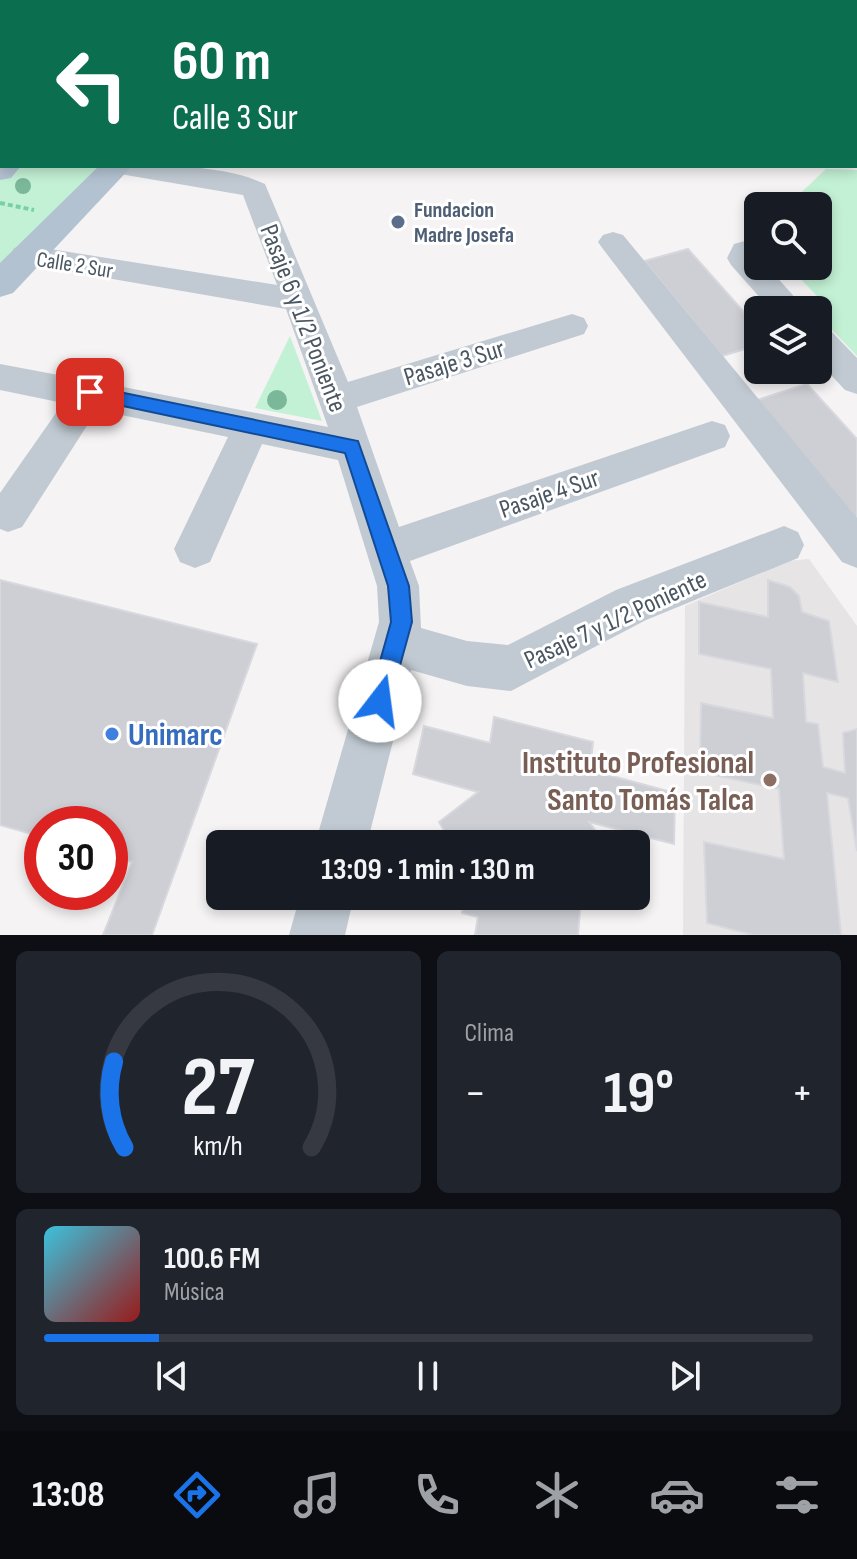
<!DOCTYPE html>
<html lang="es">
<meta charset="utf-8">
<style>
body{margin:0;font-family:"Sofia Sans Condensed",sans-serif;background:#20242c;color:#f1f3f6;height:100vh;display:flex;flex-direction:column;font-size:30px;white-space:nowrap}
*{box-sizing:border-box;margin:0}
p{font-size:26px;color:#9ea1a6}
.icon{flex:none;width:44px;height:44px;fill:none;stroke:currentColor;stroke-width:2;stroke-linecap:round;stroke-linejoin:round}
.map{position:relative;height:935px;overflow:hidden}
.sheet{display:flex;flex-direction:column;gap:16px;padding:16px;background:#0d0f14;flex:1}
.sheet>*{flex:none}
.hud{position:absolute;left:0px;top:0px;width:858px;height:168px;box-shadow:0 4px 12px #0003;background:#0b6e4f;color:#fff;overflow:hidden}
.fabs{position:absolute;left:744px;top:192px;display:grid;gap:16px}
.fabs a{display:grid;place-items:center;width:88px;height:88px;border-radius:12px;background:#171b24;box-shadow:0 4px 12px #0003;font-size:40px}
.speed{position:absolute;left:24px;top:806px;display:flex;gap:16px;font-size:40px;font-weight:700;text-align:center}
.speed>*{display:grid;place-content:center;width:104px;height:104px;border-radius:50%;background:#171b24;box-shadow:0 4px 12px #0003;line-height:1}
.speed .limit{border:12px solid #d22;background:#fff;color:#111}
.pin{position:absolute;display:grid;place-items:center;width:68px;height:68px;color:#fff;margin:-34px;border-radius:16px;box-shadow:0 4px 12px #0006}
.me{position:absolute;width:88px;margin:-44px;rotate:15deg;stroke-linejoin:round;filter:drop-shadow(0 0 6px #0008)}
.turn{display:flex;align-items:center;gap:28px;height:168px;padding:0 40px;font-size:36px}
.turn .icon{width:104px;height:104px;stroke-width:2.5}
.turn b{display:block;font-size:56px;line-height:68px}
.big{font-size:60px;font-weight:700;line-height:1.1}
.sheet .widget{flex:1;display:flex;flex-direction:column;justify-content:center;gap:12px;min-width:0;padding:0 28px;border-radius:12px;background:#20242c}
.sheet .dial{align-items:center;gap:0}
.dial svg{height:208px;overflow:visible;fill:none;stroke:#363941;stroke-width:7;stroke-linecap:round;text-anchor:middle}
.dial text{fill:#f1f3f6;stroke:none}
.song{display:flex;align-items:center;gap:24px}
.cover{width:96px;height:96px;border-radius:12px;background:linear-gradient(135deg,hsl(190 70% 55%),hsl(0 70% 35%))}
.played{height:8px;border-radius:4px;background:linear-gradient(90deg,#1a73e8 15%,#363941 15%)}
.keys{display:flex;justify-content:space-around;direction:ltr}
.heat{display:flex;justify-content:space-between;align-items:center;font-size:44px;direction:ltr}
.sheet .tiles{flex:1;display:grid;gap:16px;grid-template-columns:1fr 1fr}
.widget:last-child{grid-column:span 2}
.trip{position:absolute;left:206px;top:830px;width:444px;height:80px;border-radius:12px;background:#171b24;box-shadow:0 4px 12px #0003;font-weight:700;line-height:80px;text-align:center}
.menu{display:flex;height:128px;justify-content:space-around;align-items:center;background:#090b0e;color:#9ea1a6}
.menu .icon{width:56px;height:56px}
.menu .active{color:#1a73e8}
.menu b{font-size:36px;color:#f1f3f6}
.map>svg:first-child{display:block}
</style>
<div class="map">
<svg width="857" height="935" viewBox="0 0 857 935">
<rect width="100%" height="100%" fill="#f5f3f3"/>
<path fill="#e6e4e5" d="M809,559L857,626V935H683L685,606L788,561Z"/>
<g fill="#c3f1d5">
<path d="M16,166H101L0,266V179Z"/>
<path d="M826,169L857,170V356L818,315V310L811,307L818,297L788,266H818V206H787Z"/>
<path d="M290,336L322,421L255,408Z"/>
</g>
<g fill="#cdcfd5" stroke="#d7d9de" stroke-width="2">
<path d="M688,249L758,328V345L722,356L644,261Z"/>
<path d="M807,384L857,439V522L757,400Z"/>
<path d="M0,580L257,644L152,935H103L132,862L110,856V824H42V837L0,825Z"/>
<path d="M768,580L790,587L799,596L802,612L829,621L838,682L803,673L806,722L818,724L823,767L845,773L843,733L857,729V851L848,798L827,793L841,935H753L707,923L704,842L784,859L779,789L700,772L701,703L773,718L771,669L699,654V602L768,617Z"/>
<path d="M494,717L593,742L590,770L675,793L674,844L589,822L606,844H452L439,822L478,792L413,774L424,726L490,743Z"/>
<path d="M465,896H581L578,935H475L478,917L462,913Z"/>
</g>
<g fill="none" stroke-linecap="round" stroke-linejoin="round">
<path stroke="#7ad0a6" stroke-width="4" stroke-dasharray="5 3" stroke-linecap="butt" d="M0,203L34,210"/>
<g fill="#c1cad2" fill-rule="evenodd">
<path d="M0,0H18L2,2L0,8Z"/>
<path d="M291,0H322L323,2H292Z"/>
<path d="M0,29H2L0,45Z"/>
<rect x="856" y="150" width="1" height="16"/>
<path d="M107,166C154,166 221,163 265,184L348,382L572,314L584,318L588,326L584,334L357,407L399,527L712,421L725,425L730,436L725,447L410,561L419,586L421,628L467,641L508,645L616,590L784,526L798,532L804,545L798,558L646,620L511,691L467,686L411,670L367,844H315L379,622L377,586L338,460L262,444L210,562L195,568L180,562L174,549L228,437L97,410L22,527L8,532L0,529V493L63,403L0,390V364L85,380L90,378L103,383L328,427L286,309L14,262L10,255L14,248L25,245L277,285L243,195L120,174L111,172Z"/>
<path d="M613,232L623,235L857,518V568L842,562L603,249L598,242L603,235Z"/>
<path d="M745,241H758V266H767L806,310H771L731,265L727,258L734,244Z"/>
<path d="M818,327L830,330L857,358V394L845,390L818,361Z"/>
<path d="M300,896H354L345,935H289Z"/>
</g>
<g fill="#b3c2d1" fill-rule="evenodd">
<path d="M240,0H264L239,2Z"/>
<path d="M0,158L2,166H21L11,178L0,180Z"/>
<path d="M99,166H132L13,293L0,297V263Z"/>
</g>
</g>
<g fill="#7bb799">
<circle cx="23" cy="186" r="8"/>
<circle cx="277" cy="400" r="10"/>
</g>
<path fill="#1a73e8" stroke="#114b97" stroke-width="2" d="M90,386L358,441L409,586L412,622L388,709L380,712L372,709L369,701L391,622L388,586L345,453L90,399L81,392Z"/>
<circle fill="#5c6f8a" stroke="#fff" stroke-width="3" cx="398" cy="222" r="8"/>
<circle fill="#3f7fe0" stroke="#fff" stroke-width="3" cx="112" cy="734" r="8"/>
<circle fill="#8d6e63" stroke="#fff" stroke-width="3" cx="770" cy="780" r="8"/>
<g text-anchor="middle" stroke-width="6" stroke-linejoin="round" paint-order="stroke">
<g font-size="22" font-weight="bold" fill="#4e5e75" stroke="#fff" text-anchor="start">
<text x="414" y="217">Fundacion<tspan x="414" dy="25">Madre Josefa</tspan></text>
</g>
<g font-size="22" fill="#4a5661" stroke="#fff">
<text transform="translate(75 264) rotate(9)" y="8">Calle 2 Sur</text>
</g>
<g font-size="26" fill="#4a5661" stroke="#fff">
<text transform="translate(304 318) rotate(69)" y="9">Pasaje 6 y 1/2 Poniente</text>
<text transform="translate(454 362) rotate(-17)" y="9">Pasaje 3 Sur</text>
<text transform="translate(549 493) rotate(-19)" y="9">Pasaje 4 Sur</text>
<text transform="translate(615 619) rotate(-25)" y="9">Pasaje 7 y 1/2 Poniente</text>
</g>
<g font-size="32" font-weight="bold" fill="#366cbe" stroke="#fff" text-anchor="start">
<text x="128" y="745">Unimarc</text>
</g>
<g font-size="32" font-weight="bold" fill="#785e54" stroke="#fff" text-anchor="end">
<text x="754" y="773">Instituto Profesional<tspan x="754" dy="37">Santo Tomás Talca</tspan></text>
</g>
</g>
</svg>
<div class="fabs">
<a><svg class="icon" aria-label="search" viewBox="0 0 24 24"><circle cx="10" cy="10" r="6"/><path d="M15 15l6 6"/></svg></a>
<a><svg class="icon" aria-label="layers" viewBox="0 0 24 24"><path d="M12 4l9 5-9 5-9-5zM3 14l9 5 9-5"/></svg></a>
</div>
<div class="speed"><div class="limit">30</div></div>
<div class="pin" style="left:90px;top:392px;background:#d93025"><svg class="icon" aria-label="arrive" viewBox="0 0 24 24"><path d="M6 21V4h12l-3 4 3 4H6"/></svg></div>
<svg class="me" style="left:380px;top:701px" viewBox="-20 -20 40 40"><circle r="19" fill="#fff"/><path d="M0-13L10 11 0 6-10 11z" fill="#1a73e8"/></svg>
<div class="trip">13:09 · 1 min · 130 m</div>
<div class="hud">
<div class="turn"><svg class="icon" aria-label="left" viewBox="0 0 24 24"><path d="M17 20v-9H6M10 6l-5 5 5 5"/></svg><div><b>60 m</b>Calle 3 Sur</div></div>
</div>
</div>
<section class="sheet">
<div class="tiles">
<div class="widget dial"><svg viewBox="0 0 100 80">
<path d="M14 69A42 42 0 1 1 86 69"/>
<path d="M14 69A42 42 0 0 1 10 36" stroke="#1a73e8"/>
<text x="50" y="56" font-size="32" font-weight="700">27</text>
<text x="50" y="72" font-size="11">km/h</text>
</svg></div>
<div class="widget"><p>Clima</p>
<div class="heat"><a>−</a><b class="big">19°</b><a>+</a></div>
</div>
<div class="widget">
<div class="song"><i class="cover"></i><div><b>100.6 FM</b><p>Música</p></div></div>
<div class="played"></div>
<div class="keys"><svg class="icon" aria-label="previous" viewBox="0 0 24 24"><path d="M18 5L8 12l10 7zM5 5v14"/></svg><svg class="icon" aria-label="pause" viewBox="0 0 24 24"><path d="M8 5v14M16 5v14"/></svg><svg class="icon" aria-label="next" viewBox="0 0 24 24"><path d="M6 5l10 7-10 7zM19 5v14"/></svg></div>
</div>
</div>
</section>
<nav class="menu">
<b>13:08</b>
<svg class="icon active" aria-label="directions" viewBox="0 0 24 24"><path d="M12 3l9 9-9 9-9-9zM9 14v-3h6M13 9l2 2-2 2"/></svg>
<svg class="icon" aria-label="music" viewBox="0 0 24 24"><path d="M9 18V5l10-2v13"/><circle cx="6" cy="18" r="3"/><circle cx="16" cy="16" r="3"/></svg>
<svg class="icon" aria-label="phone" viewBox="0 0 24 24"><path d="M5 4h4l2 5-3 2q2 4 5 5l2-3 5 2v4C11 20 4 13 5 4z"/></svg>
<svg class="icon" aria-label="climate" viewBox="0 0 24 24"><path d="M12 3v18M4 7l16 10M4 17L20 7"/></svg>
<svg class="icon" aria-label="car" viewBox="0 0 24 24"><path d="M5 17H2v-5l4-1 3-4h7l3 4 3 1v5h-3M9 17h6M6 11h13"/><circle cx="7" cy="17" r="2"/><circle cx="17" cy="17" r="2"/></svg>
<svg class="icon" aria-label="filters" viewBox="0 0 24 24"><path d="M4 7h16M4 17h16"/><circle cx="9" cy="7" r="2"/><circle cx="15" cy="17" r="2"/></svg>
</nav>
